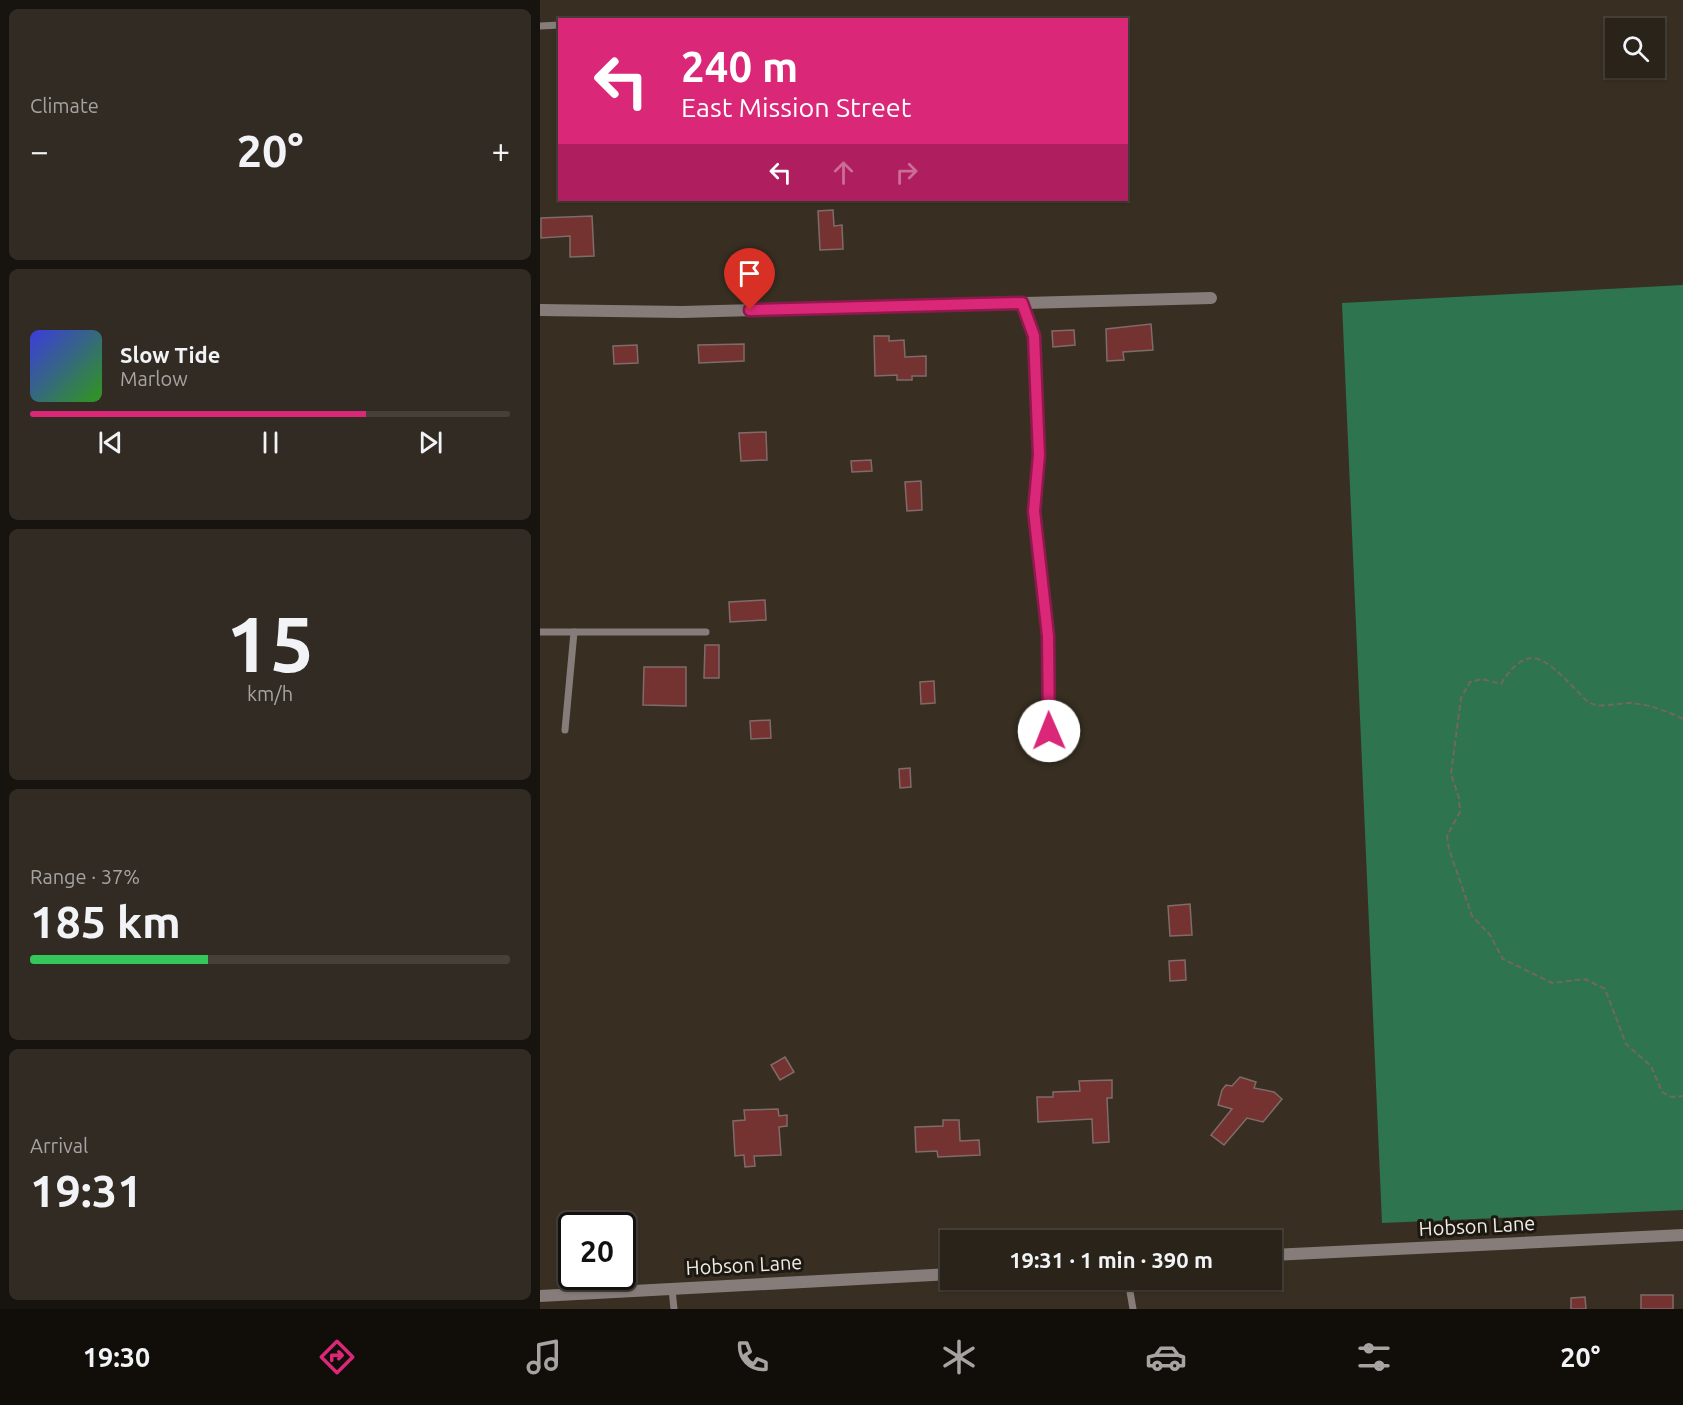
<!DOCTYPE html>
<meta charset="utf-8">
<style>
body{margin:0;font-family:Ubuntu,sans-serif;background:#322b23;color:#f1f3f6;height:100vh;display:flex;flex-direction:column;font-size:22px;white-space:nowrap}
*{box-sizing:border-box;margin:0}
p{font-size:20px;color:#a5a4a2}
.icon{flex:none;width:33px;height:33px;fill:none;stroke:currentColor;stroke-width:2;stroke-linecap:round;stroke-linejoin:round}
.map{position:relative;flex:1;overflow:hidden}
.details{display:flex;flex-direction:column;gap:9px;padding:9px;background:#17130e;width:540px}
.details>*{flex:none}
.banner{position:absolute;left:18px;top:18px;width:570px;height:183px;border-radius:0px;box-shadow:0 2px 4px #0004,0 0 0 2px #464039;background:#db2777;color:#fff;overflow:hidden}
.fabs{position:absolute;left:1065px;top:18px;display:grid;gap:12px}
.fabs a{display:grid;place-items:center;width:60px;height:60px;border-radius:0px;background:#2a231a;box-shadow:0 2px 4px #0004,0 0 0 2px #464039;font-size:30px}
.speed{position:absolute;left:18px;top:1212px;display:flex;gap:12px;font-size:30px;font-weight:700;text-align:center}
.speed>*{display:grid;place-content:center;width:78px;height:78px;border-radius:50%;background:#2a231a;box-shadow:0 2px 4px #0004,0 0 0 2px #464039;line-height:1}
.speed .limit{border:3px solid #111;border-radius:9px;background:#fff;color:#111}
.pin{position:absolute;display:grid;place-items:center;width:51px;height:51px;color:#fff;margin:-62px -26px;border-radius:50% 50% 50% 0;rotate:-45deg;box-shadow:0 0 6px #0007}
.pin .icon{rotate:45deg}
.me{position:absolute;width:66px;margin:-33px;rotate:359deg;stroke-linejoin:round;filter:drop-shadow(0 0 4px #0008)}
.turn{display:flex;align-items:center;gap:21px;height:126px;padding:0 24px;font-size:27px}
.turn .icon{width:78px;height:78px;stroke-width:2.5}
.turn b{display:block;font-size:42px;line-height:51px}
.lanes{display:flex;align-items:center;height:57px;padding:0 24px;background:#0003;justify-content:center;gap:30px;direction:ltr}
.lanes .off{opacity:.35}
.big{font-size:45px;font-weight:700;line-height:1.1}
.details .widget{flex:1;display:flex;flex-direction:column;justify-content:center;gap:9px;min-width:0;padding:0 21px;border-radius:9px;background:#322b23}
.details .dial{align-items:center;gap:0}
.dial b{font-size:78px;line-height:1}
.song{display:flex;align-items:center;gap:18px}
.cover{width:72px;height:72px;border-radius:9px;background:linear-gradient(135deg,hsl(240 70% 55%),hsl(110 70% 35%))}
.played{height:6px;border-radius:3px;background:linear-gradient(90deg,#db2777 70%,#464039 70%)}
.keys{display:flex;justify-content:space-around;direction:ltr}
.heat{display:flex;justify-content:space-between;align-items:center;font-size:33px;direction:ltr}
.charge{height:9px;border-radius:4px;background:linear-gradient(90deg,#34c759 37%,#464039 0)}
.trip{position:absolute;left:400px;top:1230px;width:342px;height:60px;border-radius:0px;background:#2a231a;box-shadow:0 2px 4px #0004,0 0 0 2px #464039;font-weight:700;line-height:60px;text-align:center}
.menu{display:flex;height:96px;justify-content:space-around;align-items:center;background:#110e0a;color:#a5a4a2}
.menu .icon{width:42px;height:42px}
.menu .active{color:#db2777}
.menu b{font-size:27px;color:#f1f3f6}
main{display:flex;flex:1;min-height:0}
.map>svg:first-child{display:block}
</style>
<main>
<section class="details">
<div class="widget"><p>Climate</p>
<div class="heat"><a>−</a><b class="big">20°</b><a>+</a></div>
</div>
<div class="widget">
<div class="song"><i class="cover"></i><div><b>Slow Tide</b><p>Marlow</p></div></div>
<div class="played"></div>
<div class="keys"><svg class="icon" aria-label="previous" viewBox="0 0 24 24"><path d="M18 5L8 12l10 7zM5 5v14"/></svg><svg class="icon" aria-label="pause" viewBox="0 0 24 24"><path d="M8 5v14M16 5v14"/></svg><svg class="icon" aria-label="next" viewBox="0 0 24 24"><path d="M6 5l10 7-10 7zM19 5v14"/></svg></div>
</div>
<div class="widget dial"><b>15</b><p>km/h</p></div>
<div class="widget"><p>Range · 37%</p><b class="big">185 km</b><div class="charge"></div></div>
<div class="widget"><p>Arrival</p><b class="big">19:31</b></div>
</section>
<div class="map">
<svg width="1143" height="1309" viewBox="0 0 1143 1309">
<rect width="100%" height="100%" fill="#382f22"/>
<path fill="#2e744f" d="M1143,285V1210L842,1223L802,303Z"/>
<g fill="#743330" stroke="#7f6b69" stroke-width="1.5">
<path d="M293,210L294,226L302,225L303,249L280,250L278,211Z"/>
<path d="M52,216L54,256L30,257V236L1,238V218Z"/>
<path d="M611,324L613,350L583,352L584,360L567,361L566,329Z"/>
<path d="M534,330L535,345L513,347L512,331Z"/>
<path d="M334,336H349V341L364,340L365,357L386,356V376H372V380H357V375L335,376Z"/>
<path d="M204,344V361L159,363L158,345Z"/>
<path d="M97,345L98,363L74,364L73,346Z"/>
<path d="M226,432L227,460L201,461L199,433Z"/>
<path d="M331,460L332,471L312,472L311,461Z"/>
<path d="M381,481L382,510L367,511L365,482Z"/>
<path d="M225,600L226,620L190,622L189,602Z"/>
<path d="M165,645H179V678H164Z"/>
<path d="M104,667H146V706L103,705Z"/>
<path d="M394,681L395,703L381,704L380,682Z"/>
<path d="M230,720L231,738L211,739L210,721Z"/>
<path d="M370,768L371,787L360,788L359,769Z"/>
<path d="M650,904L652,935L630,936L628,906Z"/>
<path d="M645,960L646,980L630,981L629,961Z"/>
<path d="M245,1057L254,1072L240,1080L231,1065Z"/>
<path d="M700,1077L716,1082L714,1088L734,1092L742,1099L723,1122L707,1118L684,1145L671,1135L692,1109L678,1105L682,1090L686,1085L692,1086Z"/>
<path d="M572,1080V1098H567L569,1142L553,1143L552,1119L498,1122L497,1097H513V1092L540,1091L539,1081Z"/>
<path d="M238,1109L239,1116L247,1115V1126L239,1127L241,1155L214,1156L215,1166L205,1167L204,1155L195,1156L193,1121L205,1120L204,1110Z"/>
<path d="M403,1120H419L420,1141L439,1140L440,1155L398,1157L397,1151L376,1152L375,1127L403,1126Z"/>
<rect x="1101" y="1295" width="32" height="14"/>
<path d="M1045,1297L1046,1309H1031V1298Z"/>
</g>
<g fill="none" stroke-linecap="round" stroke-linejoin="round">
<path stroke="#70685c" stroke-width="2" stroke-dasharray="6 3" stroke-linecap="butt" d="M1143,719C1127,711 1108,704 1090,703C1077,703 1060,709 1048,702C1044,699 1039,692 1035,689C1007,660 988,640 961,684L942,679L930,682L921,698L911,774L919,798L920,812L907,836L909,849L932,916L950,935L963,959L1012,983L1045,979L1065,989L1086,1044L1111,1066L1122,1092L1131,1097L1143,1096"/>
<g stroke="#867d7b" stroke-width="7">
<path d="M0,26L20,25"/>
<path d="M482,303L494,336L499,455L494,511L508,636L509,731"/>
<path d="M0,632H166"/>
<path d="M25,730L34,632"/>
<path d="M588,1280L593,1309"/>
<path d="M132,1289L134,1309"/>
</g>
<path stroke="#867d7b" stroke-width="12" d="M0,310L142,312L671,298"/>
<g stroke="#867d7b" stroke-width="12">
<path d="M732,1255L1143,1235"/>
<path d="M0,1296L411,1274"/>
</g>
</g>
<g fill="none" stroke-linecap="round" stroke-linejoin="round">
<g stroke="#8e194d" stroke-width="15">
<path id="route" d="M210,310L482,303L494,336L499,455L494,511L508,636L509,731"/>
</g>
<use href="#route" stroke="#db2777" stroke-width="10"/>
</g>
<g text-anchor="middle" stroke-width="6" stroke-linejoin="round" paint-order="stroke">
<g font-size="20" fill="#f2ece4" stroke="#1c1812">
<text transform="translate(937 1226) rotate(-3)" y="7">Hobson Lane</text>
<text transform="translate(204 1265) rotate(-3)" y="7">Hobson Lane</text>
</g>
</g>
</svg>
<div class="fabs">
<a><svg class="icon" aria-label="search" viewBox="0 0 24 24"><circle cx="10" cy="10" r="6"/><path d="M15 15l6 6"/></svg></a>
</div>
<div class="speed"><div class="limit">20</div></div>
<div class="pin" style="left:210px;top:310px;background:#d93025"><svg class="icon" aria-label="arrive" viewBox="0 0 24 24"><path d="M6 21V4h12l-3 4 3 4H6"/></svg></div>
<svg class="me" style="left:509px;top:731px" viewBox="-20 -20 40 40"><circle r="19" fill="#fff"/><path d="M0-13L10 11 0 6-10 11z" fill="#db2777"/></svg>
<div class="trip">19:31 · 1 min · 390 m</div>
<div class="banner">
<div class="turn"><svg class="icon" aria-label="left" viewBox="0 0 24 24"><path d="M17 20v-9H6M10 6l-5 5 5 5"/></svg><div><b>240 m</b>East Mission Street</div></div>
<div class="lanes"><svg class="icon" aria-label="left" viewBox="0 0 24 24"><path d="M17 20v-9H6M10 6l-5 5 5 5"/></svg><svg class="icon off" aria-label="ahead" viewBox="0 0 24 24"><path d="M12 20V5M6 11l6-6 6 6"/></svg><svg class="icon off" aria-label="right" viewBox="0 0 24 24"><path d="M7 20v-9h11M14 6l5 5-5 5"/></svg></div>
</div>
</div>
</main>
<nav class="menu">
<b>19:30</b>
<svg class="icon active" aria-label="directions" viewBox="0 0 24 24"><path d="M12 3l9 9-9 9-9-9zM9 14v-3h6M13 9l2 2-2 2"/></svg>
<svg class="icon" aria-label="music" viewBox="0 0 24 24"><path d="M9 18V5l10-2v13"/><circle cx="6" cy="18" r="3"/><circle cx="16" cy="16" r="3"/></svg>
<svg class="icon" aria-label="phone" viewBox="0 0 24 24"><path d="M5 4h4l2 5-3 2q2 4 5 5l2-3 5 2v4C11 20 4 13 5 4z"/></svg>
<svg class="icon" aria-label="climate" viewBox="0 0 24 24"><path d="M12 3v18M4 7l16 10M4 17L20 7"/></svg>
<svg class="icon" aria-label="car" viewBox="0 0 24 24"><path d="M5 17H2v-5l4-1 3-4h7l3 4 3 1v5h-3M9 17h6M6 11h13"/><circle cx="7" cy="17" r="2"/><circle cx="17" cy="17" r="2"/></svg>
<svg class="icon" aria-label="filters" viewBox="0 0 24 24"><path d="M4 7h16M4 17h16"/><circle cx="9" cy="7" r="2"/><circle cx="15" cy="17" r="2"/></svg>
<b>20°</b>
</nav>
